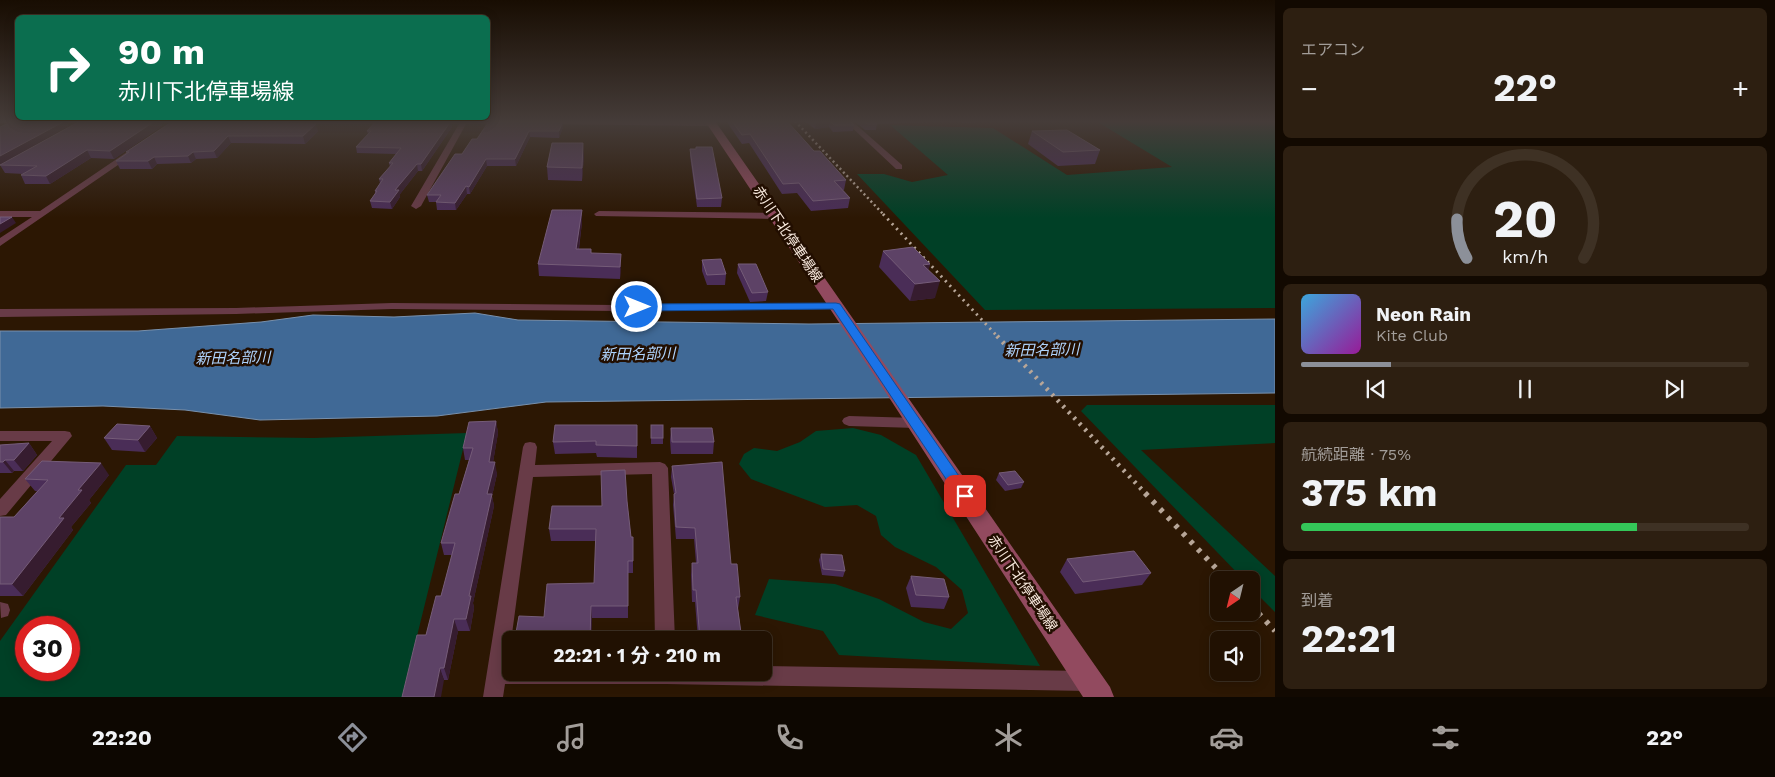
<!DOCTYPE html>
<html lang="ja">
<meta charset="utf-8">
<style>
body{margin:0;font-family:"Work Sans","Noto Sans JP",sans-serif;background:#2d1f11;color:#f1f3f6;height:100vh;display:flex;flex-direction:column;font-size:19px;white-space:nowrap}
*{box-sizing:border-box;margin:0}
p{font-size:16px;color:#a29d99}
.icon{flex:none;width:28px;height:28px;fill:none;stroke:currentColor;stroke-width:2;stroke-linecap:round;stroke-linejoin:round}
.map{position:relative;flex:1;overflow:hidden}
.sheet{display:flex;flex-direction:column;gap:8px;padding:8px;background:#120901;width:500px}
.sheet>*{flex:none}
.banner{position:absolute;left:15px;top:15px;width:475px;height:105px;border-radius:8px;box-shadow:0 2px 12px #0003,0 0 0 1px #3e3124;background:#0b6e4f;color:#fff;overflow:hidden}
.needle{width:32px;rotate:215deg}
.tools{position:absolute;left:1210px;top:571px;display:grid;gap:10px}
.tools a{display:grid;place-items:center;width:50px;height:50px;border-radius:8px;background:#211102;box-shadow:0 2px 12px #0003,0 0 0 1px #3e3124;font-size:25px}
.speed{position:absolute;left:15px;top:616px;display:flex;gap:10px;font-size:25px;font-weight:700;text-align:center}
.speed>*{display:grid;place-content:center;width:65px;height:65px;border-radius:50%;background:#211102;box-shadow:0 2px 12px #0003,0 0 0 1px #3e3124;line-height:1}
.speed .limit{border:8px solid #d22;background:#fff;color:#111}
.pin{position:absolute;display:grid;place-items:center;width:42px;height:42px;color:#fff;margin:-21px;border-radius:10px;box-shadow:0 2px 8px #0006}
.me{position:absolute;width:55px;margin:-28px;rotate:90deg;stroke-linejoin:round;filter:drop-shadow(0 0 4px #0008)}
.turn{display:flex;align-items:center;gap:18px;height:105px;padding:0 20px;font-size:22px}
.turn .icon{width:65px;height:65px;stroke-width:2.5}
.turn b{display:block;font-size:35px;line-height:42px}
.big{font-size:38px;font-weight:700;line-height:1.1}
.sheet .card{flex:1;display:flex;flex-direction:column;justify-content:center;gap:8px;min-width:0;padding:0 18px;border-radius:8px;background:#2d1f11}
.sheet .dial{align-items:center;gap:0}
.dial svg{height:130px;overflow:visible;fill:none;stroke:#3e3124;stroke-width:7;stroke-linecap:round;text-anchor:middle}
.dial text{fill:#f1f3f6;stroke:none}
.song{display:flex;align-items:center;gap:15px}
.cover{width:60px;height:60px;border-radius:8px;background:linear-gradient(135deg,hsl(200 70% 55%),hsl(300 70% 35%))}
.played{height:5px;border-radius:2px;background:linear-gradient(90deg,#8c9099 20%,#3e3124 20%)}
.keys{display:flex;justify-content:space-around;direction:ltr}
.heat{display:flex;justify-content:space-between;align-items:center;font-size:28px;direction:ltr}
.charge{height:8px;border-radius:4px;background:linear-gradient(90deg,#34c759 75%,#3e3124 0)}
.trip{position:absolute;left:502px;top:631px;width:270px;height:50px;border-radius:8px;background:#211102;box-shadow:0 2px 12px #0003,0 0 0 1px #3e3124;font-weight:700;line-height:50px;text-align:center}
.dock{display:flex;height:80px;justify-content:space-around;align-items:center;background:#0d0701;color:#a29d99}
.dock .icon{width:35px;height:35px}
.dock .on{color:#8c9099}
.dock b{font-size:22px;color:#f1f3f6}
main{display:flex;flex:1;min-height:0}
.map>svg:first-child{display:block}
</style>
<main>
<div class="map">
<svg width="1275" height="697" viewBox="0 0 1275 697">
<rect width="100%" height="100%" fill="#2c1703"/>
<g fill="#004026" fill-rule="evenodd">
<path d="M1096,121H1275V308L985,310L857,174H884L912,182L948,175L890,125L993,128L1067,175L1172,167Z"/>
<path d="M1087,405H1275V443L1141,450L1275,576V612L1251,588V580H1244L1081,411Z"/>
<path d="M853,428L881,435L916,455L1040,666L839,655L823,631L755,615L769,579L835,584L879,599L924,622L951,629L968,613L962,590L936,567L895,547L881,535L876,516L857,505L825,507L751,479L739,464L744,454L754,448L777,451L800,442L816,431Z"/>
<path d="M467,433L402,697H0V641L126,465H156L177,436L313,438ZM26,628H69V670H26Z"/>
</g>
<path fill="#406996" stroke="#7890ac" d="M475,313L518,320L809,324L1275,319V393L546,402L437,416L260,420L185,410L103,406L0,408V331H138L261,322L313,315L394,317Z"/>
<g fill="none" stroke-linecap="round" stroke-linejoin="round">
<g fill="#683b47" fill-rule="evenodd">
<path d="M0,121H32L28,123H0Z"/>
<path d="M46,121H99L95,123H50Z"/>
<path d="M139,121H194L190,123H143Z"/>
<path d="M262,121H393L394,122L390,124H262Z"/>
<path d="M432,121L509,122L505,124H466L421,206L416,209L411,206L459,124H432Z"/>
<path d="M545,121L713,122L717,124L713,126L548,124H545Z"/>
<path d="M845,121H852L902,165V169H896Z"/>
<path d="M127,152L134,154L0,246V238L32,217H0V211H40Z"/>
<path d="M599,211L776,213L781,216L776,219L596,216L594,214Z"/>
<path d="M392,303L617,305L836,303L842,306L836,309L617,311L392,309L236,314L0,317V309L236,308Z"/>
<path d="M849,416L916,418L921,419L923,423L921,427L916,428L849,426L844,424L842,421L844,418Z"/>
<path d="M0,431H65L70,432L72,436L6,515L0,516V499L52,441H0Z"/>
<path d="M530,442L535,443L537,447L535,465L660,462L665,464L668,468L675,640H655L652,474L533,477L508,664H511V672H764V666L1088,671L1095,674L1098,681L1095,688L1088,691L666,684H505L503,697H483L523,447L525,443Z"/>
<path d="M0,602L8,604L10,610L8,616L1,618Z"/>
</g>
<path fill="#924a5f" fill-rule="evenodd" d="M705,121H715L1110,687L1114,697H1083L892,402Z"/>
<path stroke="#b7a698" stroke-width="2.5" stroke-dasharray="2 3" stroke-linecap="butt" d="M795,121L884,215"/>
<path stroke="#b7a698" stroke-width="3" stroke-dasharray="2 4.5" stroke-linecap="butt" d="M883,214L998,337"/>
<path stroke="#b7a698" stroke-width="4.5" stroke-dasharray="2.5 5.5" stroke-linecap="butt" d="M997,336L1146,494"/>
<g stroke="#b7a698" stroke-width="5.5" stroke-dasharray="4 7" stroke-linecap="butt">
<path d="M1145,493L1227,580"/>
<path d="M1251,605L1275,631"/>
</g>
</g>
<g fill="#4a2d57">
<path d="M80,121H160L162,126L114,159L91,158L50,184H25L21,175L24,174L5,173L0,165Z"/>
<path d="M173,121H282L283,123L318,131L305,144L231,143L217,158L196,159L191,163L157,164L152,169H120L116,161L127,153L126,152Z"/>
<path d="M563,121V127L559,138L530,137L516,166H487L470,194H467L456,210H437L436,202H429L427,195L462,154L477,139Z"/>
<path d="M726,121H787L814,151L846,180L844,190H843L850,198L848,208L811,211L797,193L782,194L749,143L742,144Z"/>
<path d="M805,121H850L854,125L853,131L833,132L829,127L815,129Z"/>
<path d="M854,121H1004L963,123L959,121L877,124L876,130H865Z"/>
<path d="M452,127L422,171H418L400,194V197L392,209L372,208L370,201L375,194V191L380,183L379,179L390,167L389,163L396,154L357,153L356,147L368,134L367,131Z"/>
<path d="M1032,131L1100,150L1095,164L1058,166L1028,144Z"/>
<path d="M696,147L722,198L721,207H697L690,156V149H696Z"/>
<path d="M584,155L582,181L548,180L547,167Z"/>
<path d="M582,210V222L579,249L621,266L620,279L539,276L538,264Z"/>
<path d="M883,251L930,264L928,270L935,298L910,301L879,267Z"/>
<path d="M702,260L726,274L725,285H707L702,271Z"/>
<path d="M738,264L768,292L766,301L750,302L737,273Z"/>
<path d="M496,421L498,433L493,462L497,474L492,496L494,506L473,603L474,608L470,631H458L448,680H444L426,635L441,596L452,555H444L441,543L459,494L469,460H465L463,448Z"/>
<path d="M637,425V458L597,457L596,453L555,454L553,442Z"/>
<path d="M651,425L663,438V444H651Z"/>
<path d="M150,426L157,438L145,452L112,450L104,438Z"/>
<path d="M671,428L714,442L713,454H671L670,440Z"/>
<path d="M29,443L37,455L23,471H14L12,473H0V445Z"/>
<path d="M672,466L731,564L740,597L738,609L742,640H698L695,602H692L691,575L692,563H696L694,539H676L673,505L674,494L671,477Z"/>
<path d="M999,473L1024,482L1021,488L1005,491L996,480Z"/>
<path d="M109,475L89,500L91,503L71,527L73,530L23,596H0V517H14L37,491H35L25,479Z"/>
<path d="M627,501L631,537H633V573H628V618H592L591,640H515V638L544,617L594,583L596,541H551L549,529L602,506Z"/>
<path d="M821,554L845,571L843,577L822,575L819,560Z"/>
<path d="M1067,559L1151,573L1142,585L1075,594L1060,572Z"/>
<path d="M911,576L949,597L944,609L911,607L906,588Z"/>
</g>
<g fill="#361c2f">
<path d="M65,121H66L69,126L0,165V156Z"/>
<path d="M155,121H160L162,126L114,159L110,151Z"/>
<path d="M451,121L452,127L422,171L421,164Z"/>
<path d="M563,121V127L559,138V131Z"/>
<path d="M830,121L829,127L815,129L816,122Z"/>
<path d="M316,124L318,131L305,144L303,136Z"/>
<path d="M529,131L530,137L516,166L515,159Z"/>
<path d="M228,136L231,143L217,158L214,151Z"/>
<path d="M583,143L584,155L582,181V168Z"/>
<path d="M87,150L91,158L50,184L46,176Z"/>
<path d="M193,152L196,159L191,163L188,156Z"/>
<path d="M154,157L157,164L152,169L148,161Z"/>
<path d="M486,159L487,166L470,194L469,187Z"/>
<path d="M417,164L418,171L400,194V197L392,209L390,202L395,190Z"/>
<path d="M466,186L467,194L456,210L455,203Z"/>
<path d="M582,210V222L577,261L576,249Z"/>
<path d="M12,217L16,223L0,233V224Z"/>
<path d="M621,254V266L620,279V267Z"/>
<path d="M930,264L926,280L923,265Z"/>
<path d="M940,281L935,298L910,301L915,284Z"/>
<path d="M496,421L498,433L491,474L489,462Z"/>
<path d="M150,426L157,438L145,452L138,440Z"/>
<path d="M29,443L37,455L23,471L14,460Z"/>
<path d="M5,460L14,471L12,473L3,462Z"/>
<path d="M495,462L497,474L492,496L494,506L473,603L474,608L470,631L466,619L469,596L487,494Z"/>
<path d="M101,463L109,475L89,500L91,503L71,527L73,530L23,596L12,584L59,518L78,490Z"/>
<path d="M591,606L592,618L591,640H590Z"/>
<path d="M454,619L458,631L448,680L444,668Z"/>
<path d="M440,668L444,680L441,697H434Z"/>
</g>
<g fill="#5d4266" stroke="#755c78">
<path d="M13,121H65L0,156V127Z"/>
<path d="M80,121H155L110,151L87,150L46,176L21,175L37,166L0,165Z"/>
<path d="M173,121H282V123L316,124L303,136H228L214,151L193,152L188,156L154,157L148,161H116L129,152H126Z"/>
<path d="M376,121H451L421,164H417L395,190H399L390,202L370,201L377,191H375L383,179H379L393,163H389L401,148L356,147L371,131H367Z"/>
<path d="M489,121H563L559,131H529L515,159H486L469,187L466,186L455,203L436,202L441,195H427L455,154H462L472,139H477Z"/>
<path d="M732,121H787L814,151H820L846,180L834,181L850,198L813,201L799,183L783,184L750,134L742,135Z"/>
<path d="M814,121H850L854,125H834L830,121L816,122Z"/>
<path d="M863,121H873L877,124H867Z"/>
<path d="M1067,130L1100,150L1063,152L1032,131Z"/>
<path d="M552,143H583L582,168L547,167Z"/>
<path d="M696,147H712L722,198L697,199L690,149H696Z"/>
<path d="M552,210H582L576,249H591V253L621,254L620,267L538,264Z"/>
<path d="M0,217H12L0,224Z"/>
<path d="M913,247L930,264L923,265L940,281L915,284L883,251Z"/>
<path d="M721,259L726,274L707,275L702,260Z"/>
<path d="M738,264H756L768,292L752,293Z"/>
<path d="M496,421L489,462H495L487,494H492L469,596H471L466,619H454L444,668H440L434,697H402L417,635H426L436,596H441L455,543H441L455,494H459L473,448H463L469,422Z"/>
<path d="M117,424L150,426L138,440L104,438Z"/>
<path d="M555,425H637V446L596,445V441L553,442Z"/>
<rect x="651" y="425" width="12" height="13"/>
<path d="M671,428H712L714,442H672Z"/>
<path d="M29,443L14,460H5L3,462H0V445Z"/>
<path d="M42,461L101,463L78,490H82L59,518H64L12,584H0V517H14L48,480L25,479Z"/>
<path d="M722,462L731,564H737L740,597H736L742,640H700L696,590H693L692,563H698L695,528L676,527L674,494L676,493L672,466Z"/>
<path d="M625,470L627,501L631,537H633V561H628V606H591L590,640H546L515,638L519,616L544,617L547,584L594,583L596,529H549L552,506H602L601,471Z"/>
<path d="M1015,471L1024,482L1008,485L999,473Z"/>
<path d="M1134,551L1151,573L1083,582L1067,559Z"/>
<path d="M821,554L842,555L845,571L823,569Z"/>
<path d="M911,576L944,579L949,597L916,595Z"/>
</g>
<linearGradient id="sky" x2="0" y2="1"><stop stop-color="#180d02"/><stop offset="0.56" stop-color="#453c39"/><stop offset="1" stop-color="#453c39" stop-opacity="0"/></linearGradient>
<rect width="1275" height="218" fill="url(#sky)"/>
<path fill="#1a73e8" stroke="#114b97" d="M836,303L840,304L970,492L972,496L970,500L965,502L960,500L833,309L637,311L631,307L637,304Z"/>
<g text-anchor="middle" stroke-width="5" stroke-linejoin="round" paint-order="stroke">
<g font-size="14" fill="#f9eade" stroke="#220e00">
<text transform="translate(788 234) rotate(56)" y="5">赤川下北停車場線</text>
<text transform="translate(1023 583) rotate(56)" y="5">赤川下北停車場線</text>
</g>
<g font-size="15" font-style="italic" fill="#aed3fc" stroke="#220e00">
<text transform="translate(1042 350) rotate(-1)" y="5">新田名部川</text>
<text transform="translate(638 354) rotate(-1)" y="5">新田名部川</text>
<text transform="translate(233 358) rotate(-1)" y="5">新田名部川</text>
</g>
</g>
</svg>
<div class="tools">
<a><svg class="needle" viewBox="-14 -14 28 28"><path d="M0-13l5 13h-10z" fill="#e53935"/><path d="M0 13l5-13h-10z" fill="#a29d99"/></svg></a>
<a><svg class="icon" aria-label="sound" viewBox="0 0 24 24"><path d="M4 9h4l5-4v14l-5-4H4zM17 9q2 3 0 6"/></svg></a>
</div>
<div class="speed"><div class="limit">30</div></div>
<div class="pin" style="left:965px;top:496px;background:#d93025"><svg class="icon" aria-label="arrive" viewBox="0 0 24 24"><path d="M6 21V4h12l-3 4 3 4H6"/></svg></div>
<svg class="me" style="left:637px;top:307px" viewBox="-20 -20 40 40"><circle r="17" fill="#1a73e8" stroke="#fff" stroke-width="3"/><path d="M0-11L8 9 0 5-8 9z" fill="#fff"/></svg>
<div class="trip">22:21 · 1 分 · 210 m</div>
<div class="banner">
<div class="turn"><svg class="icon" aria-label="right" viewBox="0 0 24 24"><path d="M7 20v-9h11M14 6l5 5-5 5"/></svg><div><b>90 m</b>赤川下北停車場線</div></div>
</div>
</div>
<section class="sheet">
<div class="card"><p>エアコン</p>
<div class="heat"><a>−</a><b class="big">22°</b><a>+</a></div>
</div>
<div class="card dial"><svg viewBox="0 0 100 80">
<path d="M14 69A42 42 0 1 1 86 69"/>
<path d="M14 69A42 42 0 0 1 8 45" stroke="#8c9099"/>
<text x="50" y="56" font-size="32" font-weight="700">20</text>
<text x="50" y="72" font-size="11">km/h</text>
</svg></div>
<div class="card">
<div class="song"><i class="cover"></i><div><b>Neon Rain</b><p>Kite Club</p></div></div>
<div class="played"></div>
<div class="keys"><svg class="icon" aria-label="previous" viewBox="0 0 24 24"><path d="M18 5L8 12l10 7zM5 5v14"/></svg><svg class="icon" aria-label="pause" viewBox="0 0 24 24"><path d="M8 5v14M16 5v14"/></svg><svg class="icon" aria-label="next" viewBox="0 0 24 24"><path d="M6 5l10 7-10 7zM19 5v14"/></svg></div>
</div>
<div class="card"><p>航続距離 · 75%</p><b class="big">375 km</b><div class="charge"></div></div>
<div class="card"><p>到着</p><b class="big">22:21</b></div>
</section>
</main>
<nav class="dock">
<b>22:20</b>
<svg class="icon on" aria-label="directions" viewBox="0 0 24 24"><path d="M12 3l9 9-9 9-9-9zM9 14v-3h6M13 9l2 2-2 2"/></svg>
<svg class="icon" aria-label="music" viewBox="0 0 24 24"><path d="M9 18V5l10-2v13"/><circle cx="6" cy="18" r="3"/><circle cx="16" cy="16" r="3"/></svg>
<svg class="icon" aria-label="phone" viewBox="0 0 24 24"><path d="M5 4h4l2 5-3 2q2 4 5 5l2-3 5 2v4C11 20 4 13 5 4z"/></svg>
<svg class="icon" aria-label="climate" viewBox="0 0 24 24"><path d="M12 3v18M4 7l16 10M4 17L20 7"/></svg>
<svg class="icon" aria-label="car" viewBox="0 0 24 24"><path d="M5 17H2v-5l4-1 3-4h7l3 4 3 1v5h-3M9 17h6M6 11h13"/><circle cx="7" cy="17" r="2"/><circle cx="17" cy="17" r="2"/></svg>
<svg class="icon" aria-label="filters" viewBox="0 0 24 24"><path d="M4 7h16M4 17h16"/><circle cx="9" cy="7" r="2"/><circle cx="15" cy="17" r="2"/></svg>
<b>22°</b>
</nav>
